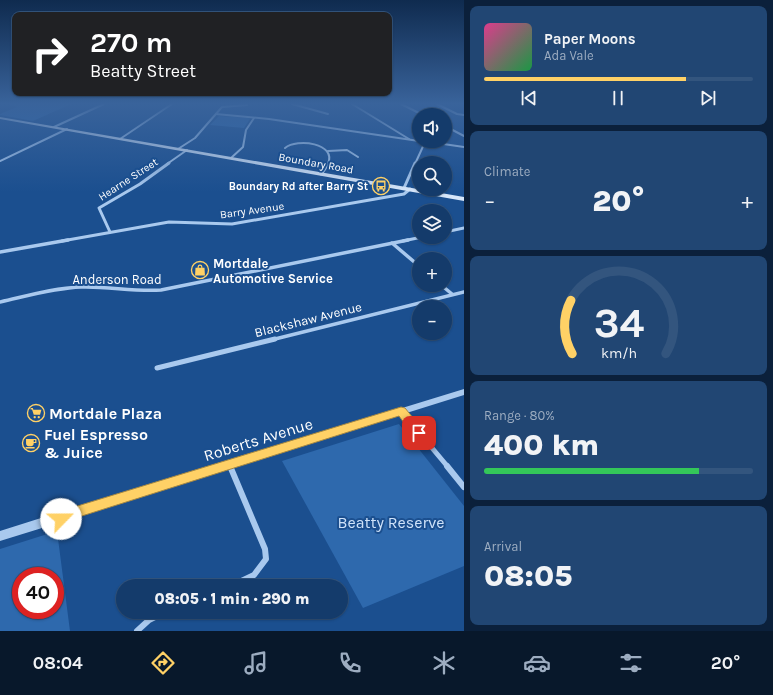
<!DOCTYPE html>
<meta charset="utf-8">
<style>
body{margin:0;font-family:Karla,sans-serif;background:#214673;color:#f1f3f6;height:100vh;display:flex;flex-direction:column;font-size:15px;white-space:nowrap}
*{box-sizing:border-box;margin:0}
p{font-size:13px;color:#9dadc1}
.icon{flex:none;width:22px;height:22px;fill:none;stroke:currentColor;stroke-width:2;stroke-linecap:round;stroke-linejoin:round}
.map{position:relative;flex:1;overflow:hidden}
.sheet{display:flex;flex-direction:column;gap:6px;padding:6px;background:#0b203b;width:309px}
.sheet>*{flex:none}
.banner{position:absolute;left:12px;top:12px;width:380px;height:84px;border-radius:8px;box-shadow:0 1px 3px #0004,0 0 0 1px #33557e;background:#202124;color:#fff;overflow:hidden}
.tools{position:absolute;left:412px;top:108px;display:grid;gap:8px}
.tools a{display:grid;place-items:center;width:40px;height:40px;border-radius:50%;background:#143b6b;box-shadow:0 1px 3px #0004,0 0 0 1px #33557e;font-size:20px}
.speed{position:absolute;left:12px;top:567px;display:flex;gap:8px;font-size:20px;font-weight:700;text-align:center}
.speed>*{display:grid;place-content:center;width:52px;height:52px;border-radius:50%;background:#143b6b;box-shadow:0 1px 3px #0004,0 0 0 1px #33557e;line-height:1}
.speed .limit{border:6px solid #d22;background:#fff;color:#111}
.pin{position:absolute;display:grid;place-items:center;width:34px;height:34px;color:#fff;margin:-17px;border-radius:8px;box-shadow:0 2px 6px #0006}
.me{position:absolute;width:44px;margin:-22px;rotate:67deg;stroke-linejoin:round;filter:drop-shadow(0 0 3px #0008)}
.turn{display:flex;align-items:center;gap:14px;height:84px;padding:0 12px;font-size:18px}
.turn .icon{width:52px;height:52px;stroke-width:2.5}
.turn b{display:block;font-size:28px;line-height:34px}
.big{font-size:30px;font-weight:800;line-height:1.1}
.sheet .widget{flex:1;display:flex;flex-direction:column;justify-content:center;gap:6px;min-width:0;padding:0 14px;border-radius:8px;background:#214673}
.sheet .dial{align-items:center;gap:0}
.dial svg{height:104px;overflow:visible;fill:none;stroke:#33557e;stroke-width:7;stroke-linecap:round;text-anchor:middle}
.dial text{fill:#f1f3f6;stroke:none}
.song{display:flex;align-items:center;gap:12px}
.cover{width:48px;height:48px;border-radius:6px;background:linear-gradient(135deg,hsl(330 70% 55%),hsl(140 70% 35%))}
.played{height:4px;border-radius:2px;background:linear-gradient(90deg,#ffd166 75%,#33557e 75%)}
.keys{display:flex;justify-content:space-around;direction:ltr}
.heat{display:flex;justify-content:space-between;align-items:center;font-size:22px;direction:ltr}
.charge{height:6px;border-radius:3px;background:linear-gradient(90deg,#34c759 80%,#33557e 0)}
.trip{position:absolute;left:116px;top:579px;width:232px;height:40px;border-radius:20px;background:#143b6b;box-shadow:0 1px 3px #0004,0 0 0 1px #33557e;font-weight:800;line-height:40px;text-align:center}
.menu{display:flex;height:64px;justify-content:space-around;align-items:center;background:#08182b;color:#9dadc1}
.menu .icon{width:28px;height:28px}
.menu .selected{color:#ffd166}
.menu b{font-size:18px;color:#f1f3f6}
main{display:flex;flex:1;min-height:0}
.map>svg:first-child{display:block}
</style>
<main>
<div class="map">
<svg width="464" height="631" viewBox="0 0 464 631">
<rect width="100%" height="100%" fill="#1b4f8f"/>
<g fill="#2e69ad" fill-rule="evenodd">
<path d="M9,104H71L33,121L0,115V114L17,107Z"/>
<path d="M219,116L248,118L250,119L244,128L210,125Z"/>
<path d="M399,424L464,506V566L363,608L282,461Z"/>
<path d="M57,531L70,631H0V549ZM21,576H55V610H21Z"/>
</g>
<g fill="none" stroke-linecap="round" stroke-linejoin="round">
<g stroke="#a9c9ee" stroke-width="2">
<path d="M292,104L328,114"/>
<path d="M352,104L409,139"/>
<path d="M401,104L423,115"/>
<path d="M437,104L457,114L464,115"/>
<path d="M216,114L269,119L419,141"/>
<path d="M445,126L464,136"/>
<path d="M54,127L104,104"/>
<path d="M120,139L172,104"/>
<path d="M423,141L464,147"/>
<path d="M285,148C297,138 337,143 328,164"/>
<path d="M178,149L195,138L222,107L247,105"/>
<path d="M328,151L347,150L358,157"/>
<path d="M231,158L243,147L246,130L254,118"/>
<path d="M0,161L67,129"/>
<path d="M167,164L187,150"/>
<path d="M415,164L425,142"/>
</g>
<g stroke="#a9c9ee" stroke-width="3">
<path d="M321,174L329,163"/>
<path d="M404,188L415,163"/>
<path d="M110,232L99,208L140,184L169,163"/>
<path d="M445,232L464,228"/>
<path d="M62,241L169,222L232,224L404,194L410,189"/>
<path d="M403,241L422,237"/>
</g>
<g stroke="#a9c9ee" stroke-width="3.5">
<path d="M392,243L419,266"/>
<path d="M0,252L68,240"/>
<path d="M441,285L452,294"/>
<path d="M0,302C27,296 54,288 81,287C108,286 134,292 161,290L408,240"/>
<path d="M271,340L464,292"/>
</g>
<g stroke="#a9c9ee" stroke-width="5">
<path d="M157,368L275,339"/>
<path d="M401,411L448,467"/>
<path d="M229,465L230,467"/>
</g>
<g stroke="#a9c9ee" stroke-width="6">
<path d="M230,466L265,549L266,559L254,575L231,586"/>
<path d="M447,466L464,487"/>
<path d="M137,631L149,620L165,612"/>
</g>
<path fill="#a9c9ee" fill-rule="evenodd" d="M464,389V395L65,520C61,531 52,533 42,529V528L0,541V531L41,518C45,510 55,504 63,512ZM53,518H55V520L50,522Z"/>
<path fill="#d6e6fa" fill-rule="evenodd" d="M0,117L464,197V201L0,119Z"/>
</g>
<linearGradient id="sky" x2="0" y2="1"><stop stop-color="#0f2b4f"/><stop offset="0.54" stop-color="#39639b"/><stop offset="1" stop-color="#39639b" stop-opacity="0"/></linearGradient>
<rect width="464" height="192" fill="url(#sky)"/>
<path fill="#ffd166" stroke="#a68842" d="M401,407L405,408L423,430L425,433L423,436C413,439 405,424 399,416L66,521L61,525L56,523L54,519L56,513L61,511Z"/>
<defs>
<g id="bus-ring" transform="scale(0.9)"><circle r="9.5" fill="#1b4f8f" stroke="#ffd166" stroke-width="1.5"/><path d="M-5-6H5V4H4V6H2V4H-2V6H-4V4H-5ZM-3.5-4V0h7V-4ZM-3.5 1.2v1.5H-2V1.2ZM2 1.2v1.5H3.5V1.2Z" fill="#ffd166"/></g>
<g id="shop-ring" transform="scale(0.9)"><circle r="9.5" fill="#1b4f8f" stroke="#ffd166" stroke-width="1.5"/><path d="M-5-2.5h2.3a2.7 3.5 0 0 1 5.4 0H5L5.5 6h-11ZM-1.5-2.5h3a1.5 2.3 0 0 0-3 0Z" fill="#ffd166"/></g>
<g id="supermarket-ring" transform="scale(0.9)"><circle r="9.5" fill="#1b4f8f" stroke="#ffd166" stroke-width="1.5"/><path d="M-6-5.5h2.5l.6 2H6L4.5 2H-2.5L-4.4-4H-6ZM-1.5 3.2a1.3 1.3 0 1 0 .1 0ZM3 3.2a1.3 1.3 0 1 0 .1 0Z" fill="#ffd166"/></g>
<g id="cafe-ring" transform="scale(0.9)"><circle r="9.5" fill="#1b4f8f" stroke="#ffd166" stroke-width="1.5"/><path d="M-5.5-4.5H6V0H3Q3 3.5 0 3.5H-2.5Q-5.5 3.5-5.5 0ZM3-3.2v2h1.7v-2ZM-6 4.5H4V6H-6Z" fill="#ffd166"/></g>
</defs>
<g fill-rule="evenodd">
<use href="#bus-ring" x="381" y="186"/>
<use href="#shop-ring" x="200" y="270"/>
<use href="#supermarket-ring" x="36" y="413"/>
<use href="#cafe-ring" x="31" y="443"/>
</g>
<g text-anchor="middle" stroke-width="4" stroke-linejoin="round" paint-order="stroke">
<g font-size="11" fill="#fff" stroke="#1b4f8f">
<text transform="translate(316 163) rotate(10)" y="4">Boundary Road</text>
<text transform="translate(128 179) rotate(-33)" y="4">Hearne Street</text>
<text transform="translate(252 210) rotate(-8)" y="4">Barry Avenue</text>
</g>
<g font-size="11" font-weight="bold" fill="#fff" stroke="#1b4f8f" text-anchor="end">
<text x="368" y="190">Boundary Rd after Barry St</text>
</g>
<g font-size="13" font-weight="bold" fill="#fff" stroke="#1b4f8f" text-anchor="start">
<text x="213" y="268">Mortdale<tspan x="213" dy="15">Automotive Service</tspan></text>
</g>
<g font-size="13" fill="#fff" stroke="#1b4f8f">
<text x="117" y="284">Anderson Road</text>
<text transform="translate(308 319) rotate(-14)" y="5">Blackshaw Avenue</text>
</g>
<g font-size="16" font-weight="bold" fill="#fff" stroke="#1b4f8f" text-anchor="start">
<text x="49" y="419">Mortdale Plaza</text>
<text x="44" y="440">Fuel Espresso<tspan x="44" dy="18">&amp; Juice</tspan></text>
</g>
<g font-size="16" fill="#fff" stroke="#1b4f8f">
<text transform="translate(258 439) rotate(-17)" y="6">Roberts Avenue</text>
</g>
<g font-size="16" fill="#cfe3fa" stroke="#1b4f8f">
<text x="391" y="528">Beatty Reserve</text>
</g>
</g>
</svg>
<div class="tools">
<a><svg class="icon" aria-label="sound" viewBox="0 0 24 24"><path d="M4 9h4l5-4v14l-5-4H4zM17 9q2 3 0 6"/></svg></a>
<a><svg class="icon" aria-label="search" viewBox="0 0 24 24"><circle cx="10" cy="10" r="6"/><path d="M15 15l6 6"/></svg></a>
<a><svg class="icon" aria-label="layers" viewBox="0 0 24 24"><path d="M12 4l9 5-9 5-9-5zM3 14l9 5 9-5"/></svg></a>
<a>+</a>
<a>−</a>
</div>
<div class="speed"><div class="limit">40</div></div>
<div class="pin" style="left:419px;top:433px;background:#d93025"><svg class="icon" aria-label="arrive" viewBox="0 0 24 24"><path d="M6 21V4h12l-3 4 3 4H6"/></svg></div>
<svg class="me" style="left:61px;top:519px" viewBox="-20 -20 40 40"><circle r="19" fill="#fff"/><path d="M0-13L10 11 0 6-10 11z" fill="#ffd166"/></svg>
<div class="trip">08:05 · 1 min · 290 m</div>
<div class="banner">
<div class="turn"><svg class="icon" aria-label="right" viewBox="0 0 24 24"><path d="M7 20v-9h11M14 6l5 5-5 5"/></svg><div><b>270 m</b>Beatty Street</div></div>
</div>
</div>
<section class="sheet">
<div class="widget">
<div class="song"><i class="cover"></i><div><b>Paper Moons</b><p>Ada Vale</p></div></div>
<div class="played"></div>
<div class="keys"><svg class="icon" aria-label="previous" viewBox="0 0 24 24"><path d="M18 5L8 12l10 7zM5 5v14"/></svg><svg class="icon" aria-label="pause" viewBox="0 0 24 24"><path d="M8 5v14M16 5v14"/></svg><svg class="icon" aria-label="next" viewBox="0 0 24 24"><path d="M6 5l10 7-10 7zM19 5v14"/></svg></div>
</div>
<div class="widget"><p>Climate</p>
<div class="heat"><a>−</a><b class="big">20°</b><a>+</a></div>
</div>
<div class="widget dial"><svg viewBox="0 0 100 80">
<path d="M14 69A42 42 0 1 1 86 69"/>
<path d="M14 69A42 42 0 0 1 13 28" stroke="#ffd166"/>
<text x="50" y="56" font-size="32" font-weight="700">34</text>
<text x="50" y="72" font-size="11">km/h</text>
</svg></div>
<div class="widget"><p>Range · 80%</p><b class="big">400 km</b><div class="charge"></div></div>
<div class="widget"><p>Arrival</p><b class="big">08:05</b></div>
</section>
</main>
<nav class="menu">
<b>08:04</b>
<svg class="icon selected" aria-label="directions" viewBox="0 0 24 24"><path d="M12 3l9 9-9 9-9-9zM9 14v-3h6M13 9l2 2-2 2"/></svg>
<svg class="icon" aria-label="music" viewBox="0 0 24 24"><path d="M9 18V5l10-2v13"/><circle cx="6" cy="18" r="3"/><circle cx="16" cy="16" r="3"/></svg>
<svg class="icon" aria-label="phone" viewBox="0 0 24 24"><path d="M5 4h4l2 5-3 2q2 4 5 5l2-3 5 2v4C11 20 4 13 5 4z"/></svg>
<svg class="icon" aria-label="climate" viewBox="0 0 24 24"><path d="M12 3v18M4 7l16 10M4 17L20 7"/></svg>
<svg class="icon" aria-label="car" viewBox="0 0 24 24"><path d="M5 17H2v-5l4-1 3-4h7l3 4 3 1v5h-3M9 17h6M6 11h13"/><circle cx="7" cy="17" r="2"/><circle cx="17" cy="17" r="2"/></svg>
<svg class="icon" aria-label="filters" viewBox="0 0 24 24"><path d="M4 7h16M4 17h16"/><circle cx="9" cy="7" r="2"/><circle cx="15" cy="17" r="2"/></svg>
<b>20°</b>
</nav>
